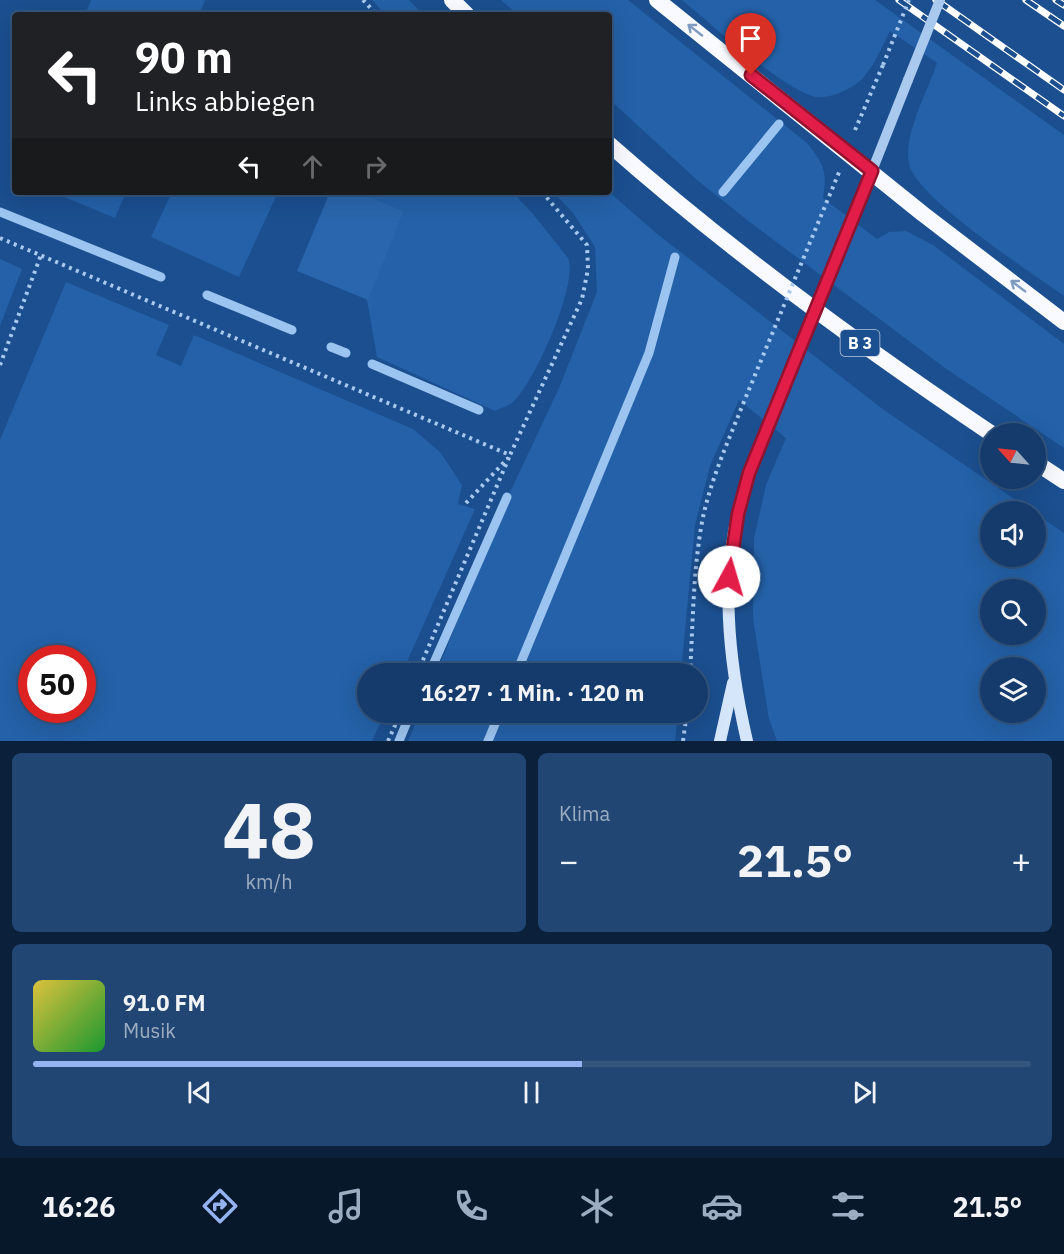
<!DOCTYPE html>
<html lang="de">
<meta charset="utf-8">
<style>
body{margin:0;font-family:"IBM Plex Sans",sans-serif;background:#214673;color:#f1f3f6;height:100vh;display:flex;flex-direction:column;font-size:22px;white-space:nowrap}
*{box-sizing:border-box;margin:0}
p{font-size:20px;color:#9dadc1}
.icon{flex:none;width:33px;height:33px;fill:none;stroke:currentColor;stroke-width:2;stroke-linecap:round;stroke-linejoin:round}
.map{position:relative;height:741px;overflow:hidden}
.details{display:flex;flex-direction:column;gap:12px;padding:12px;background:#0b203b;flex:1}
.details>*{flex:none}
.banner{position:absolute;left:12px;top:12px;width:600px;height:183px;border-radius:6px;box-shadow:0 6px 24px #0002,0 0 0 2px #33557e;background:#202124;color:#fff;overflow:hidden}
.needle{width:39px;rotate:297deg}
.fabs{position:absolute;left:980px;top:423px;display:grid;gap:12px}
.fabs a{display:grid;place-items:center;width:66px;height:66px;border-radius:50%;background:#143b6b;box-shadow:0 6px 24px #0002,0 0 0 2px #33557e;font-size:30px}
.speed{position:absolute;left:18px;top:645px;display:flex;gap:12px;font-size:30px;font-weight:700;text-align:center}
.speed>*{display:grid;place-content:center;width:78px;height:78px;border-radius:50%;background:#143b6b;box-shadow:0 6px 24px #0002,0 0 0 2px #33557e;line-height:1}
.speed .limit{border:9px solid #d22;background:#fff;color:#111}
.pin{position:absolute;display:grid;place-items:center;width:51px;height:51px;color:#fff;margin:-62px -26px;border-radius:50% 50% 50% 0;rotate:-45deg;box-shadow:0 0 6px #0007}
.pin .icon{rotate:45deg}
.me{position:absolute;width:66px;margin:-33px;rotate:6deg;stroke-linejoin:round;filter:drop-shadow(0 0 4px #0008)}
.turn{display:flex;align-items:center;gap:21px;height:126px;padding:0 24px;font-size:27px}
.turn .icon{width:78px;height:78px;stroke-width:2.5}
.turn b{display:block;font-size:42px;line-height:51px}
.lanes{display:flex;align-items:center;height:57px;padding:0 24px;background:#0003;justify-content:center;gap:30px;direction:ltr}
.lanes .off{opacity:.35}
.big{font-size:45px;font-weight:800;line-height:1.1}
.details .card{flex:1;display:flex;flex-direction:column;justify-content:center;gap:9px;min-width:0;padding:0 21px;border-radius:9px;background:#214673}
.details .dial{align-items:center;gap:0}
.dial b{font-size:78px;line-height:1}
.song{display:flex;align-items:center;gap:18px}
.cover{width:72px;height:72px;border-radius:9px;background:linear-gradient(135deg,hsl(50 70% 55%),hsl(130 70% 35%))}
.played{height:6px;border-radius:3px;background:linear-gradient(90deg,#95b2f1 55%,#33557e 55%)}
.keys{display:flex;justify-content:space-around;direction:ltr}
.heat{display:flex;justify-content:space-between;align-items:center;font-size:33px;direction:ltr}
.details .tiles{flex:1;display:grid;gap:12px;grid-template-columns:1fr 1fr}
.card:last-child{grid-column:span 2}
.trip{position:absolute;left:357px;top:663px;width:351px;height:60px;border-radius:30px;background:#143b6b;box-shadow:0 6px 24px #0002,0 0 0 2px #33557e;font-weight:800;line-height:60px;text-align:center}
.tabs{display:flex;height:96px;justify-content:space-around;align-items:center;background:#08182b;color:#9dadc1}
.tabs .icon{width:42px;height:42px}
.tabs .selected{color:#95b2f1}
.tabs b{font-size:27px;color:#f1f3f6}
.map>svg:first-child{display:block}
</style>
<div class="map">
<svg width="1064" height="741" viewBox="0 0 1064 741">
<rect width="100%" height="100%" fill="#1b4f8f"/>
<g fill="#2461a8" fill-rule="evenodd">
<path d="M91,0H205L199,15H85Z"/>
<path d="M372,0H409L423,15H386Z"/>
<path d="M501,0H628L807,143C823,163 828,171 823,198L877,239L889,232L906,231L933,245L1064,344V448L945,368L751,223L697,180L609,99V15H518Z"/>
<path d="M682,0H875L1064,135V296C1032,273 916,198 909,164C903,134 928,91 937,63L890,31C882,47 875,65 862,79C852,89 830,99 816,97C785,91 710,23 682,0Z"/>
<path d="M52,192H126L115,218Z"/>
<path d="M172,192H278L239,277L151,237Z"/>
<path d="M358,192H512L533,214L568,258C579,283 534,385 512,403C508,406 501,408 495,411L377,357L367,300L404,211Z"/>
<path d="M553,192H609L656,233L884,410L1064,533V741H777L769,719L753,619L754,538L766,485L786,438L739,400L710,466L695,525L681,673L436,674L505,503L559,388L597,292L595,247L573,213ZM990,512H1035V556H990ZM990,590H1035V634H990ZM990,668H1035V712H990Z"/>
<path d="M0,259L22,269L0,326Z"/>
<path d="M66,282L169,325L156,355L181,366L194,335L413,429L440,452L462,485L458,504L475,509L402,673L368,674V712L385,713L372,741H0V440ZM32,658H82V710H32Z"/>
<path d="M420,713V712L678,713L675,741H408Z"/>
</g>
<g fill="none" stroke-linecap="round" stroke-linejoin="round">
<g stroke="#9cc4f0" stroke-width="9">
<path d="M723,192L779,124"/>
<path d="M0,212L161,277"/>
<path d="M207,295L292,330"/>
<path d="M331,347L346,353"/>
<path d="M372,364L479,410"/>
<path d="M429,674L507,497"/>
<path d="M516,674L649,353L675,257"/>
<path d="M399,741L411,712"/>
<path d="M488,741L500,712"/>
</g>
</g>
<path fill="#2a66ad" d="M330,192H358L404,211L368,300L297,271Z"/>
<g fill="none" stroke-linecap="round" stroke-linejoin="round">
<g stroke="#a9c9ee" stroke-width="4" stroke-dasharray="3 4.5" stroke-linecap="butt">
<path d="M363,0L377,15"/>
<path d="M855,130L883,65"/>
<path d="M0,238L510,455L582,299L588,269L587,245L542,192"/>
<path d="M0,365L41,255"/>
<path d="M466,503L508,458"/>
<path d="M417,674L510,455"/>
<path d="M690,674C693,623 693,572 702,522C710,481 728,442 743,404"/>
<path d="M388,741L401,712"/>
<path d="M683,741L687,712"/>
</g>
<path stroke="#a9c9ee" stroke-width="10" d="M872,171L908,80"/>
<g stroke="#d6e6fa" stroke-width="12">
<path d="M720,741L733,683"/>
<path d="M747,741C728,659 719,575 743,492C750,469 760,446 769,424"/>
</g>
<g stroke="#f8faff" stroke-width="16">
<path d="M452,0L467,15"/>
<path d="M657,0L923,214L1064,322"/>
<path d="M609,144C729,250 859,345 992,434"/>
<path d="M1035,462L1064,481"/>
</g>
<g stroke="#fff" stroke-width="7">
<g id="rail">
<path d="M899,0L1064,116"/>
<path d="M936,0L1064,90"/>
<path d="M1026,0L1064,26"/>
<path d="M1056,0L1064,5"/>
</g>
</g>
<use href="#rail" stroke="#1b4f8f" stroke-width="4.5" stroke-dasharray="14" stroke-linecap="butt"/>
<g stroke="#a9c9ee" stroke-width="4" stroke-dasharray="3 4.5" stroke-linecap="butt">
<path d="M883,65L909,0"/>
<path d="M743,404L840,170"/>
</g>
<path stroke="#a9c9ee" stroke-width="10" d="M908,80L940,0"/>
<path stroke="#d6e6fa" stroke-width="12" d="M769,424L864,191"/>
</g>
<defs><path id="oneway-shaft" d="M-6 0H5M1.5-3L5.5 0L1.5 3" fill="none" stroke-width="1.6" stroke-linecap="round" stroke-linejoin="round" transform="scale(1.5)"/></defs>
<g stroke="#7e9cc1">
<use href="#oneway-shaft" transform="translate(695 30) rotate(-142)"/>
<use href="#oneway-shaft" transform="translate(1018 286) rotate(-143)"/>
</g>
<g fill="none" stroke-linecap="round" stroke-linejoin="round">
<g stroke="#92132f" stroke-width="15">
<path id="route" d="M729,577L738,514L749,473L872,171L751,75"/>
</g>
<use href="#route" stroke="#e11d48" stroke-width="10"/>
</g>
<g text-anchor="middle" stroke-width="6" stroke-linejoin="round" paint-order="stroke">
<rect fill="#1b4f8f" stroke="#bbcadd" stroke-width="1.5" x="840.5" y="330" width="39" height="26" rx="4.5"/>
<g font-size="16" font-weight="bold" fill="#fff">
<text x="860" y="349">B 3</text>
</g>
</g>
</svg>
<div class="fabs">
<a><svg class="needle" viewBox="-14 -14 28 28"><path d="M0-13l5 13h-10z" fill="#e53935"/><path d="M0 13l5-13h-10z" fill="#9dadc1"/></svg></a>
<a><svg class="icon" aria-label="sound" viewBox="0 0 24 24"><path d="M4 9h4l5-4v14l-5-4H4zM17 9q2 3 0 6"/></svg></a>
<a><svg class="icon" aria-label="search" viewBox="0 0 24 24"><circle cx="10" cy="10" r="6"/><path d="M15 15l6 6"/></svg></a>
<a><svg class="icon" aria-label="layers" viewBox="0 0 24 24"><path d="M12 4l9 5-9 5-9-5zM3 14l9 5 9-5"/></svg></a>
</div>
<div class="speed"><div class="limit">50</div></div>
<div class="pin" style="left:751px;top:75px;background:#d93025"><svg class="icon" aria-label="arrive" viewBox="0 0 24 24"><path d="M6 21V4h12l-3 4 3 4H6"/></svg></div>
<svg class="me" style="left:729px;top:577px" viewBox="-20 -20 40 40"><circle r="19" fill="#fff"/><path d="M0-13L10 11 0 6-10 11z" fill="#e11d48"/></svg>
<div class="trip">16:27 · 1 Min. · 120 m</div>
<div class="banner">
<div class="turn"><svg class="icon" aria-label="left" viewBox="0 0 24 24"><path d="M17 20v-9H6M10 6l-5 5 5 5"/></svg><div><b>90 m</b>Links abbiegen</div></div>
<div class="lanes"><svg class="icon" aria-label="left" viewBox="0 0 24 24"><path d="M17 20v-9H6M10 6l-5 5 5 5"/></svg><svg class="icon off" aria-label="ahead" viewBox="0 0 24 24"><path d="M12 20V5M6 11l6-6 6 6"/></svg><svg class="icon off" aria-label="right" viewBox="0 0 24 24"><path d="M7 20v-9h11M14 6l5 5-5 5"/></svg></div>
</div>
</div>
<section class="details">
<div class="tiles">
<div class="card dial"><b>48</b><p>km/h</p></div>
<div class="card"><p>Klima</p>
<div class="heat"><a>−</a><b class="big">21.5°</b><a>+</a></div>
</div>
<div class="card">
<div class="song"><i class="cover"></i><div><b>91.0 FM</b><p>Musik</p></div></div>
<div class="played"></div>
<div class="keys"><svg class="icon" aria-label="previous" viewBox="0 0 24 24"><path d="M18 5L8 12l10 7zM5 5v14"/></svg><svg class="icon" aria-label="pause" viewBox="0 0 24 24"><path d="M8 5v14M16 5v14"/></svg><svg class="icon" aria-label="next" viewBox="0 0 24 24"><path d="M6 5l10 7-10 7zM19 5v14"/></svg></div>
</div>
</div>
</section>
<nav class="tabs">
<b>16:26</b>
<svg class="icon selected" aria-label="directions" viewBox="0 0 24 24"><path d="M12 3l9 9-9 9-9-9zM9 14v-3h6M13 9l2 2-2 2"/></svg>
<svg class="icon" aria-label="music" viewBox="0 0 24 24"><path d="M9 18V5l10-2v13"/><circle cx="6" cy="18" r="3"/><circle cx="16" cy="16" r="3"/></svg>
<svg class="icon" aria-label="phone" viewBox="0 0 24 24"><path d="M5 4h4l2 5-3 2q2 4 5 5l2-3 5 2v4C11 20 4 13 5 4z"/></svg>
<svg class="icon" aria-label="climate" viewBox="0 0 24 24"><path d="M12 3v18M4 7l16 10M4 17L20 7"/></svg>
<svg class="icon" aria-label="car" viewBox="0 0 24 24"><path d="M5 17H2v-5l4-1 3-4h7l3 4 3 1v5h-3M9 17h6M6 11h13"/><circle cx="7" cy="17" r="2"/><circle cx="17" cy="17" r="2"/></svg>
<svg class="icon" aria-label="filters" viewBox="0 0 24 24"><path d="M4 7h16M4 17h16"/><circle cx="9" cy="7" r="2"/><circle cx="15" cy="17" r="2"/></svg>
<b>21.5°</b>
</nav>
